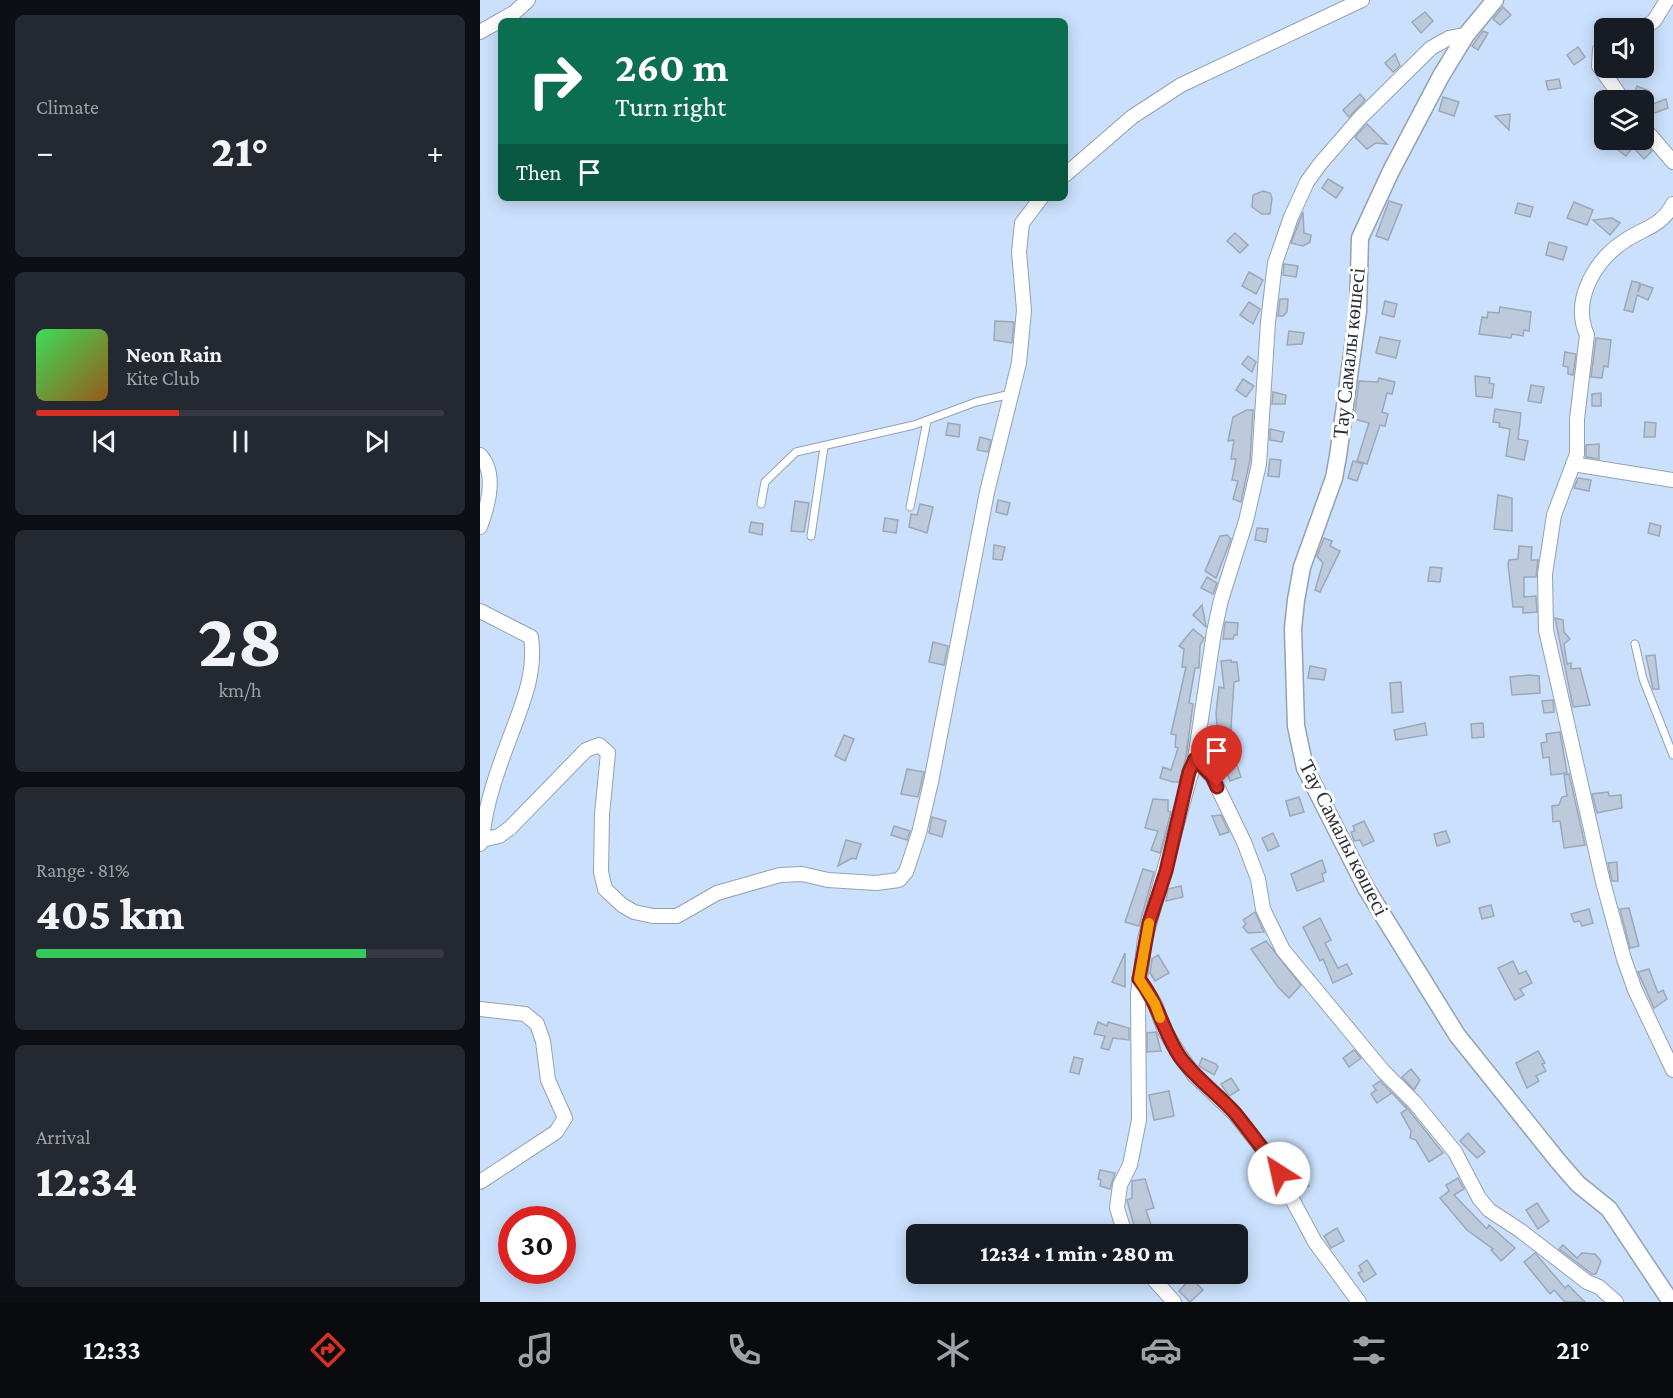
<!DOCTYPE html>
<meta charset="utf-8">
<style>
body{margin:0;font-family:"Crimson Pro",serif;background:#242831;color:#f1f3f6;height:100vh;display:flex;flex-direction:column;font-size:22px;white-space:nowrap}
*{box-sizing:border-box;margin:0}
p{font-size:20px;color:#9ea1a6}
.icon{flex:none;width:33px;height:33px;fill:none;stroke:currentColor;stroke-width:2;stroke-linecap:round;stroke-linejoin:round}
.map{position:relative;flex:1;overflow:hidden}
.sheet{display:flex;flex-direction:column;gap:15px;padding:15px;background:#0d0f14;width:480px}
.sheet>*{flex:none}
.guide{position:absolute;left:18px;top:18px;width:570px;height:183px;border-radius:9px;box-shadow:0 3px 15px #0003;background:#0b6e4f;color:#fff;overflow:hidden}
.fabs{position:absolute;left:1114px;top:18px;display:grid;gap:12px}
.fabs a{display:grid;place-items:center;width:60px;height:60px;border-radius:9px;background:#171b24;box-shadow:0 3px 15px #0003;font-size:30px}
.speed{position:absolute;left:18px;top:1206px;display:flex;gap:12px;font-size:30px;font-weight:700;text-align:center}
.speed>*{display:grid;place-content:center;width:78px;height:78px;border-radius:50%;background:#171b24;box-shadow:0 3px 15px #0003;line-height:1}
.speed .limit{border:9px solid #d22;background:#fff;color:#111}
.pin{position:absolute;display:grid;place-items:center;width:51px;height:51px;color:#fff;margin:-62px -26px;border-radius:50% 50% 50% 0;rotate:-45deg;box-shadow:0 0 6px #0007}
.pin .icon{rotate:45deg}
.me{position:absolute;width:66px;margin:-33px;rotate:325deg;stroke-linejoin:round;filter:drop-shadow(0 0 4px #0008)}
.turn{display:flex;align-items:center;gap:21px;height:126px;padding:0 18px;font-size:27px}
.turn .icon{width:78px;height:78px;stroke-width:2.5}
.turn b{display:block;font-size:42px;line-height:51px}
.then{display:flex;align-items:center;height:57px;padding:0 18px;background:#0003;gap:12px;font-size:22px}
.big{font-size:45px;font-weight:800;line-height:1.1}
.sheet .tile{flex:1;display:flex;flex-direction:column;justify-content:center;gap:9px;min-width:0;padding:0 21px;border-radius:9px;background:#242831}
.sheet .dial{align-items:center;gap:0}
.dial b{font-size:78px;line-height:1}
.song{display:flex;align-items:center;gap:18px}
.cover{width:72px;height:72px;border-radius:9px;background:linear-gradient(135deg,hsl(130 70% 55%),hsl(30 70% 35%))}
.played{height:6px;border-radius:3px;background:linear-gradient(90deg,#d93025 35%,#363941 35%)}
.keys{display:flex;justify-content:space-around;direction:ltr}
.heat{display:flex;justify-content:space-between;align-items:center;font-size:33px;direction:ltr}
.charge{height:9px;border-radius:4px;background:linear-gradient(90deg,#34c759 81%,#363941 0)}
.trip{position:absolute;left:426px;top:1224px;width:342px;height:60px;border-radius:9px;background:#171b24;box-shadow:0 3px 15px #0003;font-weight:800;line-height:60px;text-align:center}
.menu{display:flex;height:96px;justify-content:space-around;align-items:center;background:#090b0e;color:#9ea1a6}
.menu .icon{width:42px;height:42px}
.menu .selected{color:#d93025}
.menu b{font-size:27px;color:#f1f3f6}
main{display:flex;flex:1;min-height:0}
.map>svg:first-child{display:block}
</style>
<main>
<section class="sheet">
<div class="tile"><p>Climate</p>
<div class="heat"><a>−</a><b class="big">21°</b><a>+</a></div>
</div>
<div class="tile">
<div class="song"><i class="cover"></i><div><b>Neon Rain</b><p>Kite Club</p></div></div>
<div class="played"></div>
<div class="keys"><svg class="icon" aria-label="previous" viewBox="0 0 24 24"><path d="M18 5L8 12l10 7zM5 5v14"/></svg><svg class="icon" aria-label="pause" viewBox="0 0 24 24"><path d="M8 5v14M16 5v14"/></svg><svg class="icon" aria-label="next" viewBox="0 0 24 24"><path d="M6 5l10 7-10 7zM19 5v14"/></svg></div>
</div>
<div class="tile dial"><b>28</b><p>km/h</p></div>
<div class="tile"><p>Range · 81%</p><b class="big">405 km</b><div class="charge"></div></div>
<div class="tile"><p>Arrival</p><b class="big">12:34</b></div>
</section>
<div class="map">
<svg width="1193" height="1302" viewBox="0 0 1193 1302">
<rect width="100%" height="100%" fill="#f2f8ff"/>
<path fill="#cae0fc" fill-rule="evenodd" d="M0,0H1193V1302H0ZM21,21H585V198H21ZM1125,28H1164V68H1125ZM1125,100H1164V140H1125ZM32,1220H82V1270H32ZM436,1234H758V1274H436Z"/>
<g fill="#bccadb" stroke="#9ba8b9" stroke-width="1.5">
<path d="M1023,7L1031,15L1020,25L1013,19Z"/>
<path d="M945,12L953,21L941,33L932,22Z"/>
<path d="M1003,31L1008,33L998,50L992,46Z"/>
<path d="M1098,47L1105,57L1094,65L1087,55Z"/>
<path d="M915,54L920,66L913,72L905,63Z"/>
<path d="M1079,79L1081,88L1068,90L1066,81Z"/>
<path d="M1157,86L1169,91L1165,100H1152Z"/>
<path d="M880,94L885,100L869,117L863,110Z"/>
<path d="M963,97L979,102L974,116L959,111Z"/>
<path d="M1186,99L1188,108L1175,113L1165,107Z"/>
<path d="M1030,114L1029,130L1015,116Z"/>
<path d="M887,124L907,144L896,143L887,149L875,137Z"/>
<path d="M1125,140H1162L1172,151L1164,159L1153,147L1146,156Z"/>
<path d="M848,179L863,188L856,198L842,188Z"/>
<path d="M783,191L790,193L792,198L790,214H782L772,207L773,195Z"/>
<path d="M909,201L922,205L908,240L896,236Z"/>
<path d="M1094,202L1113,210L1107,225L1087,218Z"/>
<path d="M1038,203L1053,207L1050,217L1035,213Z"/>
<path d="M823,212L824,233L831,235L830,242L823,246L811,243Z"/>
<path d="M1132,218L1140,223L1130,235L1113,220Z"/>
<path d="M755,233L768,245L760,253L747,241Z"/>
<path d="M1069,242L1087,247L1083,260L1066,255Z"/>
<path d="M804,264L818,266L816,277L803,275Z"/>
<path d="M769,272L783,280L776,294L762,286Z"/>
<path d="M1152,281L1160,283L1158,292L1161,284L1173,288L1168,300L1157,295L1153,312L1144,310Z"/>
<path d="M800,299H808L807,312L803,316H798Z"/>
<path d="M905,301L917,304L914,317L902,314Z"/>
<path d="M769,302L780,309L773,324L760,315Z"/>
<path d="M1020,307L1051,312L1049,331L1044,330L1043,336L1032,334L1031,338L999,334L1002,317L1007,318L1008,312L1019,313Z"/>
<path d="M515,321L534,322L532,343L514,340Z"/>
<path d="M809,331L824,333L822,344L807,345Z"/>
<path d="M900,337L920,341L916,358L896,353Z"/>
<path d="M1116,338L1131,340L1128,367L1124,366L1122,378L1111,377Z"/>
<path d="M1085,352L1096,354L1093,375L1088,374V367L1083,366Z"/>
<path d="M768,356L776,362L772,372L762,364Z"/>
<path d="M995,376L1010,378L1009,383L1014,384L1012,398L996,396Z"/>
<path d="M899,378L915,382L912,394L907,393L902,412L908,414L905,426L900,425L887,464L877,461L889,423L874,419L879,381L898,382Z"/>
<path d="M763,379L774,386L766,397L756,390Z"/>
<path d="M1051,385L1064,387L1061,403L1048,401Z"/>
<path d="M793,392L806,395L805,404H792Z"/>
<path d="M1121,393V406H1112V394Z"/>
<path d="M1015,409L1041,413L1038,439L1048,441L1044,460L1026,456L1030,429L1019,427L1020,423L1013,422Z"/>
<path d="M767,410H773L770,460L761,502L753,499L758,481L752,480L756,459H751L754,440L748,441L753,417Z"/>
<path d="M1165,422L1176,423L1175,437H1164Z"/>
<path d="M468,423L480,425L479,437L466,435Z"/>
<path d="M790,429L804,432L802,442L790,440Z"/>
<path d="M500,437L511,440L508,452L497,450Z"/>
<path d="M1119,444V459L1106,457V445Z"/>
<path d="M790,459L801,460L799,477L788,476Z"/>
<path d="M873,461L883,464L877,481L868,478Z"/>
<path d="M1098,478L1111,480L1109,491L1094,488Z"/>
<path d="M1018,495L1032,498V531L1014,529Z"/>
<path d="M518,500L530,503L527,515L516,512Z"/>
<path d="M315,501L329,503L324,532L311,531Z"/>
<path d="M440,504L453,507L447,533L429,527L431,514L437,515Z"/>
<path d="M405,518L418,520L416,533L403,531Z"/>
<path d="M271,522L283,524L282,535L269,532Z"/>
<path d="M1170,523L1181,526L1179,536L1168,533Z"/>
<path d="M777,528L788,529L786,542L775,540Z"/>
<path d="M747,535L751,539L736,578L725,571L740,536Z"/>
<path d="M844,538L852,541L850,546L860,551L840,592L835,590L843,563L837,556Z"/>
<path d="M514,545L525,547L522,560L513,559Z"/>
<path d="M1039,546L1052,547L1051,560H1058L1056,577H1044V597L1056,596L1057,612L1043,613V607H1033L1028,564L1029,560L1038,559Z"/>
<path d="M950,567L962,568L960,582L948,581Z"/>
<path d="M727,577L737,583L733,594L721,588Z"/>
<path d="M722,605L726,626V627L713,615Z"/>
<path d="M1075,618L1083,620L1084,632L1090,639L1084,644L1087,664L1091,663V669L1100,668L1110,705L1093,707Z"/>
<path d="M745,622L758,623L757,635H754L753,639H743Z"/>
<path d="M713,629L724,638L720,646L719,668H715L709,703L713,704L706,757L699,782H693L680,778L683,767L691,770L698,748L695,747L696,735L691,734L706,667H702L704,649L699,646Z"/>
<path d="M453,642L468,646L464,665L449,662Z"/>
<path d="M1175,655L1179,689H1173L1166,656Z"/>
<path d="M751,660V662H757L759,681L754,682L751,728L755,759L761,777L750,781L740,753L730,755L729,745H731L730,737L738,735L736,713L739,687L744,688L741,661Z"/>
<path d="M830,666L846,669L844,680L828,678Z"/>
<path d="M1049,675L1059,676L1060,693L1032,695L1030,677Z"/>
<path d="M921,682L923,712L912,713L910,683Z"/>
<path d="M1073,700L1074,712L1064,713L1062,701Z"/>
<path d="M945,723L947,735L916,740L914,730Z"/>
<path d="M1003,723L1004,737L992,738L991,724Z"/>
<path d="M1080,732L1087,773L1071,775L1069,757L1063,758L1061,743L1067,742L1066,734Z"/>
<path d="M364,735L374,739L365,761L355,756Z"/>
<path d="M427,769L444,772L438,797L421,794Z"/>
<path d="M1089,774L1105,845L1084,848L1080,821L1073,822L1072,806L1079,805L1082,797L1087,796L1084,775Z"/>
<path d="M1128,792L1129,796L1141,795L1142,808L1117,813L1112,794Z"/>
<path d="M819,797L824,812L810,816L806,801Z"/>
<path d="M673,799L688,800V811L691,812L680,853L671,850L678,831L665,828Z"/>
<path d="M741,815L749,832L740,835L732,816Z"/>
<path d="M452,817L466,821L462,837L449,833Z"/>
<path d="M884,821L894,841L883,846L880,840L874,841L871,832L875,831L873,826Z"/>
<path d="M414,826L430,831L427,840L411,835Z"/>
<path d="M966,831L970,842L957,846L954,834Z"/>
<path d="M793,833L799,846L788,851L782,838Z"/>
<path d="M366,840L381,844L376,859L372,858L358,866Z"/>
<path d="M842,860L846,872L842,874L844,881L817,891L811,874Z"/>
<path d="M1137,862L1138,881H1132L1128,863Z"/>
<path d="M663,869L674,872L659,926L645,922Z"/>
<path d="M701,886L703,897L686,901L688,889Z"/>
<path d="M1011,905L1014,916L1002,919L999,908Z"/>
<path d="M1149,908L1159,946L1150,948L1140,909Z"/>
<path d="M1109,909L1113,923L1102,926L1100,921L1094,922L1091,914Z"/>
<path d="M775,912L784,932L768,933L763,927L766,924L763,920Z"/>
<path d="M840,918L851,940L845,943L858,968L867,964L872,974L853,983L843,959L840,961L823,927Z"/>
<path d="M786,941L821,985L809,998L798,987L771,949Z"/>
<path d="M645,953V987L632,982Z"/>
<path d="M678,955L689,973L675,981L670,973L672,959Z"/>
<path d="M1033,961L1039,974L1046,971L1052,983L1040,989L1044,995L1035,1000L1018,968Z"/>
<path d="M1169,969L1178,993L1183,990L1187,999L1174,1008L1158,972Z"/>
<path d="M618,1022L627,1026L628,1022L649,1028V1040L633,1038L629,1050L621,1048L625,1036L614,1034Z"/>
<path d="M676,1032L681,1051L667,1052V1033Z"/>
<path d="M874,1050L881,1058L869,1067L863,1058Z"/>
<path d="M1058,1051L1065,1063L1062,1064L1066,1071L1056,1076L1059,1081L1047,1088L1036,1063Z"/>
<path d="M594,1057L603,1059L599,1074L590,1072Z"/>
<path d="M722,1058L736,1064L738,1067L734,1075L719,1066Z"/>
<path d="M931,1069L940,1080L934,1090L922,1077Z"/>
<path d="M751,1078L759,1090L749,1096L741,1084Z"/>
<path d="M900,1081L928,1109L963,1153L949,1162L936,1140L930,1138L931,1131L921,1113L927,1109L912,1093L897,1103L891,1094L896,1090L893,1086Z"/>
<path d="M689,1091L694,1116L674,1120L669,1095Z"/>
<path d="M988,1133L1005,1152L997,1158L980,1141Z"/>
<path d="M620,1170L635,1173L630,1189L620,1186L621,1180L618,1179Z"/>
<path d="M787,1171L797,1190L782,1199L771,1181Z"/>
<path d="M824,1174L829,1186L818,1191L813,1179Z"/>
<path d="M978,1178L984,1189L974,1195L1007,1229L1009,1225L1035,1248L1021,1261L1011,1250L1013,1249L987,1230L960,1198L969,1191L966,1185Z"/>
<path d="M665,1179L674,1208L666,1210L672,1228L656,1233L647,1200L652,1198V1181Z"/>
<path d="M1057,1203L1069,1221L1058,1229L1046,1210Z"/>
<path d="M857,1228L864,1241L851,1248L844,1236Z"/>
<path d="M1083,1245L1097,1258L1102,1253L1115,1254L1121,1261L1116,1274H1112L1079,1249Z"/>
<path d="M1055,1253L1085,1288L1088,1285L1105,1302H1085L1074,1290L1070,1294L1044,1262Z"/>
<path d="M887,1260L896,1274L884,1282L878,1273L882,1271L879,1266Z"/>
<path d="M711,1278L723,1290L710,1302L699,1291Z"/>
</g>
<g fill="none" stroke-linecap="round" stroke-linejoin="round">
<g stroke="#94a1b2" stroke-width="9">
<g id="service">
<path d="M281,504L285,482L316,452L434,425L496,402L531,394"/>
<path d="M430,507L447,421"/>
<path d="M331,536L344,447"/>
<path d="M1155,644L1163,679L1193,755"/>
</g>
</g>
<g stroke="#94a1b2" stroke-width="16">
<g id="minor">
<path d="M1163,28L1174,21L1187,0"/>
<path d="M0,32L35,12L48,0"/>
<path d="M1125,45L1120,50L1119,66L1143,100"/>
<path d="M1164,128L1193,162"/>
<path d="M585,175L652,117L701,85L882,0"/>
<path d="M1193,204C1182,226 1164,228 1146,240C1116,259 1091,299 1107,335L1097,419V454L1074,515L1065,574L1066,630L1123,882L1144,959L1155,990L1193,1070"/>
<path d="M0,455C17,473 8,506 0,527"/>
<path d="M1093,464L1193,480"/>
<path d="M0,611L51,637C56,671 44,700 32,732C19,766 5,804 2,840"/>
<path d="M715,759L732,776L764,842L778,879L783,909L803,950L903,1071L935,1103L975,1152L999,1198L1009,1210L1041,1231L1107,1282L1119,1287L1136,1302"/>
<path d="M0,844L2,840L19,836L30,828L106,750L119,745L128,753L122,814L121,872L125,889L142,905L154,912L173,916H197L237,893L300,875L322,874L348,880L396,883L419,880L426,872L439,833L451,782L507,492L539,363L544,310L539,252L542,223L561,198"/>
<path d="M659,979L675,1004L685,1031L699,1054L714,1075L754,1113L790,1158L835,1242L879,1302"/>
<path d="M0,1009L45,1014L57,1024L63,1041L68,1080L85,1118L76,1132L0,1182"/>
<path d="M645,1234L637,1208L640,1185L650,1165L659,1120L658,994L665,939L715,759L734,632L741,600L766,521L779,464L788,322L795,263L811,217L827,182L840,164L879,119L951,48L969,38L986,35"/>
<path d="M669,1274L694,1302"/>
</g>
</g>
<g stroke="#94a1b2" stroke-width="19">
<path id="tertiary" d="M1015,0L986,35L961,76L911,171L880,238L878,311L858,456L854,478L822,567L816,600L813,629L816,726L825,768L886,888L977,1035L1078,1161L1098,1184L1129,1209L1191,1302"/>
</g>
<use href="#service" stroke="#fff" stroke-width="7"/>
<use href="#minor" stroke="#fff" stroke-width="14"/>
<use href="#tertiary" stroke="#fff" stroke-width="16"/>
</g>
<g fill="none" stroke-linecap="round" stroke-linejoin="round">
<g stroke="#8d1f18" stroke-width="15">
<path id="route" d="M737,787L732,776L715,759L709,772L686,871L669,923L659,979C678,1002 683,1032 700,1057C716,1079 737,1093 755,1113C770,1132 786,1152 799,1173"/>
</g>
<use href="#route" stroke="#d93025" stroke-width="10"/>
<path stroke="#f59e0b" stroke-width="10" d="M669,923L659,979L675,1004L680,1018"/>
</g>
<g text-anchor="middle" stroke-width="6" stroke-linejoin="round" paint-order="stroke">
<g font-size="21" fill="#292f35" stroke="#fff">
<text transform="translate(869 353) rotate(-84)" y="7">Тау Самалы көшесі</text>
<text transform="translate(864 838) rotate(63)" y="7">Тау Самалы көшесі</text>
</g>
</g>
</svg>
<div class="fabs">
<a><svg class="icon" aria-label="sound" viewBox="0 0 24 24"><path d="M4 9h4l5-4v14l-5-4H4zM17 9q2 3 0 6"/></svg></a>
<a><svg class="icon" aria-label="layers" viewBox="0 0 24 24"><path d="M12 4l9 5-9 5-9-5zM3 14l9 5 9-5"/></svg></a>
</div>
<div class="speed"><div class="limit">30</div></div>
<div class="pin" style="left:737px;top:787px;background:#d93025"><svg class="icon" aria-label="arrive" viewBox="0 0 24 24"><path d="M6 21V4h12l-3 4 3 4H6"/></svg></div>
<svg class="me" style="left:799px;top:1173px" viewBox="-20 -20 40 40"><circle r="19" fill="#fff"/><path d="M0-13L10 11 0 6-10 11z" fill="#d93025"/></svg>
<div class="trip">12:34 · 1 min · 280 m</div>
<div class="guide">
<div class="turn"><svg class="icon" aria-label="right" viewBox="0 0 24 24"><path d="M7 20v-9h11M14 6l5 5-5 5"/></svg><div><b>260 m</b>Turn right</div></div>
<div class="then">Then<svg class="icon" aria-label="arrive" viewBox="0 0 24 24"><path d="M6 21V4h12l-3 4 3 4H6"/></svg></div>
</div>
</div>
</main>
<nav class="menu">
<b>12:33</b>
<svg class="icon selected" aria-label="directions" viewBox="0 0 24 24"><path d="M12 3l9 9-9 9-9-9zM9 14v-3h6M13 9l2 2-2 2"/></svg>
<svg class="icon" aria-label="music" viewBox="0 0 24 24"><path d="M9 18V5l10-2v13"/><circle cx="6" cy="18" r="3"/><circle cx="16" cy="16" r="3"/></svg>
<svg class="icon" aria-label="phone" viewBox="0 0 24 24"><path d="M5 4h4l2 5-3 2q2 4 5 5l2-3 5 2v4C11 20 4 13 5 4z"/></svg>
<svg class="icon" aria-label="climate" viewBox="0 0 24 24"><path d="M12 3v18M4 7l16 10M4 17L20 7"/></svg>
<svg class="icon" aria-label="car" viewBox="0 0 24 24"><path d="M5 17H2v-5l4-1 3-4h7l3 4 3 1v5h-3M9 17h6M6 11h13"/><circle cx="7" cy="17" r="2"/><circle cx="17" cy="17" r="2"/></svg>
<svg class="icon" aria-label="filters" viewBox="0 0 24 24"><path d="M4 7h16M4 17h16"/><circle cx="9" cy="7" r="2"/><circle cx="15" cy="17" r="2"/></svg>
<b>21°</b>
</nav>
